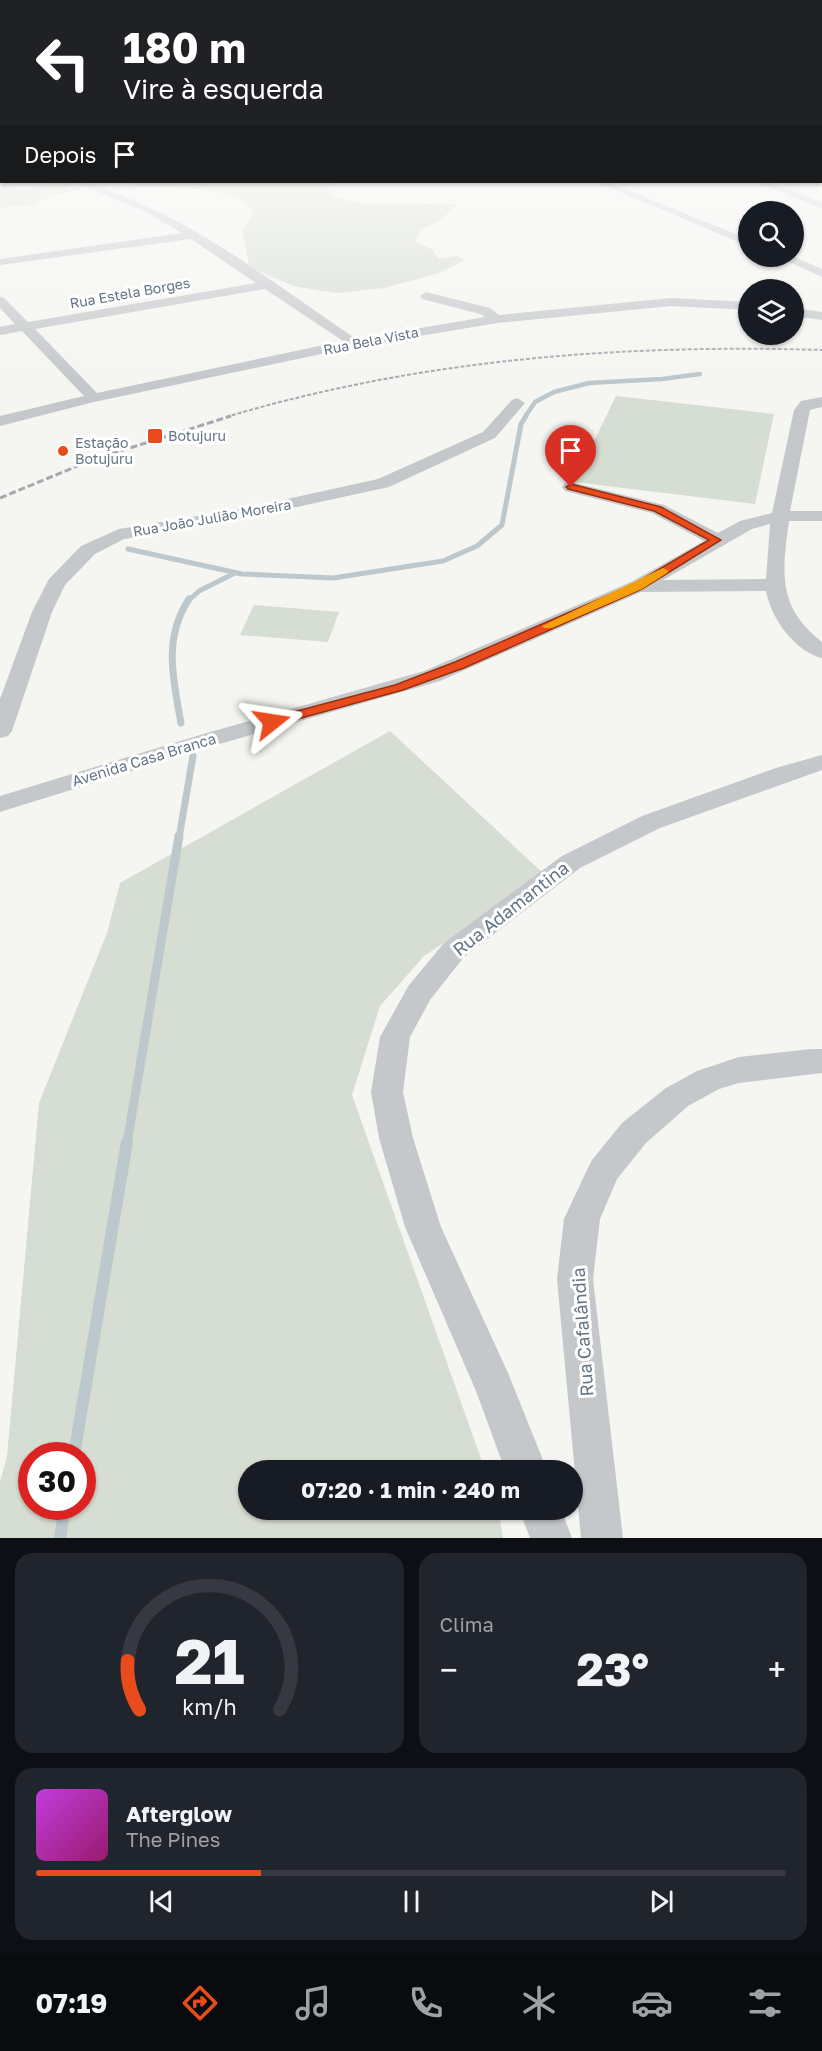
<!DOCTYPE html>
<html lang="pt">
<meta charset="utf-8">
<style>
body{margin:0;font-family:"Golos Text",sans-serif;background:#20242c;color:#f1f3f6;height:100vh;display:flex;flex-direction:column;font-size:22px;white-space:nowrap}
*{box-sizing:border-box;margin:0}
p{font-size:20px;color:#9ea1a6}
.icon{flex:none;width:33px;height:33px;fill:none;stroke:currentColor;stroke-width:2;stroke-linecap:round;stroke-linejoin:round}
.map{position:relative;height:1538px;overflow:hidden}
.sheet{display:flex;flex-direction:column;gap:15px;padding:15px;background:#0d0f14;flex:1}
.sheet>*{flex:none}
.hud{position:absolute;left:0px;top:0px;width:822px;height:183px;box-shadow:0 2px 4px #0004;background:#202124;color:#fff;overflow:hidden}
.tools{position:absolute;left:738px;top:201px;display:grid;gap:12px}
.tools a{display:grid;place-items:center;width:66px;height:66px;border-radius:50%;background:#171b24;box-shadow:0 2px 4px #0004;font-size:30px}
.speed{position:absolute;left:18px;top:1442px;display:flex;gap:12px;font-size:30px;font-weight:700;text-align:center}
.speed>*{display:grid;place-content:center;width:78px;height:78px;border-radius:50%;background:#171b24;box-shadow:0 2px 4px #0004;line-height:1}
.speed .limit{border:9px solid #d22;background:#fff;color:#111}
.pin{position:absolute;display:grid;place-items:center;width:51px;height:51px;color:#fff;margin:-62px -26px;border-radius:50% 50% 50% 0;rotate:-45deg;box-shadow:0 0 6px #0007}
.pin .icon{rotate:45deg}
.me{position:absolute;width:66px;margin:-33px;rotate:75deg;stroke-linejoin:round;filter:drop-shadow(0 0 4px #0008)}
.turn{display:flex;align-items:center;gap:21px;height:126px;padding:0 24px;font-size:27px}
.turn .icon{width:78px;height:78px;stroke-width:2.5}
.turn b{display:block;font-size:42px;line-height:51px}
.then{display:flex;align-items:center;height:57px;padding:0 24px;background:#0003;gap:12px;font-size:22px}
.big{font-size:45px;font-weight:700;line-height:1.1}
.sheet .card{flex:1;display:flex;flex-direction:column;justify-content:center;gap:9px;min-width:0;padding:0 21px;border-radius:18px;background:#20242c}
.sheet .dial{align-items:center;gap:0}
.dial svg{height:156px;overflow:visible;fill:none;stroke:#363941;stroke-width:7;stroke-linecap:round;text-anchor:middle}
.dial text{fill:#f1f3f6;stroke:none}
.song{display:flex;align-items:center;gap:18px}
.cover{width:72px;height:72px;border-radius:9px;background:linear-gradient(135deg,hsl(290 70% 55%),hsl(320 70% 35%))}
.played{height:6px;border-radius:3px;background:linear-gradient(90deg,#ea4b1c 30%,#363941 30%)}
.keys{display:flex;justify-content:space-around;direction:ltr}
.heat{display:flex;justify-content:space-between;align-items:center;font-size:33px;direction:ltr}
.sheet .tiles{flex:1;display:grid;gap:15px;grid-template-columns:1fr 1fr}
.card:last-child{grid-column:span 2}
.trip{position:absolute;left:238px;top:1460px;width:345px;height:60px;border-radius:30px;background:#171b24;box-shadow:0 2px 4px #0004;font-weight:700;line-height:60px;text-align:center}
.tabs{display:flex;height:96px;justify-content:space-around;align-items:center;background:#090b0e;color:#9ea1a6}
.tabs .icon{width:42px;height:42px}
.tabs .selected{color:#ea4b1c}
.tabs b{font-size:27px;color:#f1f3f6}
.map>svg:first-child{display:block}
</style>
<div class="map">
<svg width="822" height="1538" viewBox="0 0 822 1538">
<rect width="100%" height="100%" fill="#f5f5f1"/>
<g fill="#d6ddd2" fill-rule="evenodd">
<path d="M0,176L2,182C9,183 17,189 24,189C41,190 54,177 72,183L66,189H82L53,195L32,205L0,208Z"/>
<path d="M129,182H339L326,185C328,189 330,194 334,196C363,210 425,202 458,204C451,208 449,212 444,217C431,228 423,223 415,241L433,250L438,259L456,256L466,260L436,274L384,288L337,293L316,290L294,286L254,269L249,264L242,230L253,214C245,184 161,188 134,185Z"/>
<path d="M616,396L774,414L755,504L574,482Z"/>
<path d="M254,605L339,612L328,642L240,635Z"/>
<path d="M390,731L545,875L424,956L380,1006L352,1095L485,1470H249V1509H498L503,1538H0V1482L7,1456L39,1103L107,933L120,883ZM32,1455H82V1506H32Z"/>
</g>
<g fill="none" stroke-linecap="round" stroke-linejoin="round">
<path stroke="#bcc8cc" stroke-width="4.5" d="M525,417L535,402L554,392L589,383L662,379L700,374"/>
<g stroke="#bcc8cc" stroke-width="5">
<path d="M128,549L242,574L333,578L443,561L477,546L502,525L521,424L526,416"/>
<path d="M188,601L199,591L235,573"/>
</g>
<g stroke="#bcc8cc" stroke-width="7">
<path d="M181,723C173,679 163,638 189,599"/>
<path d="M179,838L193,756"/>
</g>
<path stroke="#bcc8cc" stroke-width="9" d="M127,1143L179,836"/>
<g stroke="#bcc8cc" stroke-width="12">
<path d="M74,1455L127,1142"/>
<path d="M60,1538L65,1506"/>
</g>
<g fill="#c5c8cb" fill-rule="evenodd">
<path d="M74,182C89,180 103,188 118,194C204,227 279,287 356,339L485,317L480,314L422,299L420,296L426,292L490,308L499,315L671,298L748,302V310L671,306L497,323L354,347L94,402L0,426V416L84,396L22,331L0,335V327L15,324L0,308V297L4,298L28,322L256,283L191,239L0,265V259L182,233L146,212ZM265,289L343,341L97,393L35,329Z"/>
<path d="M596,182H608L748,239V246Z"/>
<path d="M757,182H769L822,202V209Z"/>
<path d="M776,256H792L822,269V277Z"/>
<path d="M794,308L822,312V320L794,316Z"/>
<path d="M822,397V407L810,410L790,511H822V521H789C782,573 777,607 822,642V658C794,651 771,618 766,591L641,592L440,681L216,745L0,812V796L200,735L424,671L631,582L704,541L652,513L565,491L562,487L565,483L571,482L664,505L718,533L740,521L772,513L794,410L801,401ZM770,524L766,579L663,580L752,529Z"/>
<path d="M517,398L525,403L495,438L389,487L246,518L124,539L95,554L65,585L52,612L12,731L8,736L0,738V699L32,612L49,579L81,546L119,529L246,508L378,479L483,432L512,400Z"/>
<path d="M822,755V770L660,828L580,868L464,957L430,1000L410,1037L403,1092L413,1138L441,1227L508,1373L547,1470H505L476,1391L405,1227L379,1138L371,1092L380,1037L409,985L444,943L562,856L642,816L779,767Z"/>
<path d="M811,1049H822V1073L739,1083L719,1089L688,1106L646,1143L617,1179L600,1219L593,1279L623,1538H581L557,1279L564,1219L587,1170L592,1160L622,1123L666,1088L697,1071L739,1057Z"/>
<path d="M519,1509H561L572,1538H530Z"/>
</g>
<path stroke="#a4aab0" stroke-width="2" stroke-dasharray="4 2" stroke-linecap="butt" d="M226,417C421,359 620,344 822,350"/>
<path stroke="#a4aab0" stroke-width="3" stroke-dasharray="7 3" stroke-linecap="butt" d="M0,498L92,460L231,416"/>
</g>
<linearGradient id="sky" x2="0" y2="1"><stop stop-color="#96bcdd"/><stop offset="0.43" stop-color="#fafaf9"/><stop offset="1" stop-color="#fafaf9" stop-opacity="0"/></linearGradient>
<rect width="822" height="380" fill="url(#sky)"/>
<path fill="#ea4b1c" stroke="#983112" stroke-width="1.5" d="M571,484L661,507L721,540L642,589L464,668L403,690L276,725H267L265,722L267,719L395,685L455,662L634,584L709,540L654,511L568,489L566,487Z"/>
<path fill="#f59e0b" d="M663,568L669,571L667,573L642,589L552,628H544L542,626Z"/>
<g fill="#ea4b1c" stroke="#fff" stroke-width="2">
<rect x="147" y="428" width="16" height="16" rx="3"/>
<circle cx="63" cy="451" r="6"/>
</g>
<g text-anchor="middle" stroke-width="6" stroke-linejoin="round" paint-order="stroke">
<g font-size="14" fill="#637584" stroke="#fff">
<text transform="translate(130 293) rotate(-10)" y="5">Rua Estela Borges</text>
<text transform="translate(371 341) rotate(-11)" y="5">Rua Bela Vista</text>
<text transform="translate(212 518) rotate(-10)" y="5">Rua João Julião Moreira</text>
</g>
<g font-size="14" fill="#637584" stroke="#fff" text-anchor="start">
<text x="168" y="441">Botujuru</text>
<text x="75" y="448">Estação<tspan x="75" dy="16">Botujuru</tspan></text>
</g>
<g font-size="15" fill="#637584" stroke="#fff">
<text transform="translate(144 760) rotate(-17)" y="5">Avenida Casa Branca</text>
</g>
<g font-size="18" fill="#637584" stroke="#fff">
<text transform="translate(511 909) rotate(-38)" y="6">Rua Adamantina</text>
<text transform="translate(583 1332) rotate(-94)" y="6">Rua Cafalândia</text>
</g>
</g>
</svg>
<div class="tools">
<a><svg class="icon" aria-label="search" viewBox="0 0 24 24"><circle cx="10" cy="10" r="6"/><path d="M15 15l6 6"/></svg></a>
<a><svg class="icon" aria-label="layers" viewBox="0 0 24 24"><path d="M12 4l9 5-9 5-9-5zM3 14l9 5 9-5"/></svg></a>
</div>
<div class="speed"><div class="limit">30</div></div>
<div class="pin" style="left:571px;top:487px;background:#d93025"><svg class="icon" aria-label="arrive" viewBox="0 0 24 24"><path d="M6 21V4h12l-3 4 3 4H6"/></svg></div>
<svg class="me" style="left:272px;top:722px" viewBox="-20 -20 40 40"><path d="M0-17L14 15 0 8-14 15z" fill="#ea4b1c" stroke="#fff" stroke-width="4"/></svg>
<div class="trip">07:20 · 1 min · 240 m</div>
<div class="hud">
<div class="turn"><svg class="icon" aria-label="left" viewBox="0 0 24 24"><path d="M17 20v-9H6M10 6l-5 5 5 5"/></svg><div><b>180 m</b>Vire à esquerda</div></div>
<div class="then">Depois<svg class="icon" aria-label="arrive" viewBox="0 0 24 24"><path d="M6 21V4h12l-3 4 3 4H6"/></svg></div>
</div>
</div>
<section class="sheet">
<div class="tiles">
<div class="card dial"><svg viewBox="0 0 100 80">
<path d="M14 69A42 42 0 1 1 86 69"/>
<path d="M14 69A42 42 0 0 1 8 44" stroke="#ea4b1c"/>
<text x="50" y="56" font-size="32" font-weight="700">21</text>
<text x="50" y="72" font-size="11">km/h</text>
</svg></div>
<div class="card"><p>Clima</p>
<div class="heat"><a>−</a><b class="big">23°</b><a>+</a></div>
</div>
<div class="card">
<div class="song"><i class="cover"></i><div><b>Afterglow</b><p>The Pines</p></div></div>
<div class="played"></div>
<div class="keys"><svg class="icon" aria-label="previous" viewBox="0 0 24 24"><path d="M18 5L8 12l10 7zM5 5v14"/></svg><svg class="icon" aria-label="pause" viewBox="0 0 24 24"><path d="M8 5v14M16 5v14"/></svg><svg class="icon" aria-label="next" viewBox="0 0 24 24"><path d="M6 5l10 7-10 7zM19 5v14"/></svg></div>
</div>
</div>
</section>
<nav class="tabs">
<b>07:19</b>
<svg class="icon selected" aria-label="directions" viewBox="0 0 24 24"><path d="M12 3l9 9-9 9-9-9zM9 14v-3h6M13 9l2 2-2 2"/></svg>
<svg class="icon" aria-label="music" viewBox="0 0 24 24"><path d="M9 18V5l10-2v13"/><circle cx="6" cy="18" r="3"/><circle cx="16" cy="16" r="3"/></svg>
<svg class="icon" aria-label="phone" viewBox="0 0 24 24"><path d="M5 4h4l2 5-3 2q2 4 5 5l2-3 5 2v4C11 20 4 13 5 4z"/></svg>
<svg class="icon" aria-label="climate" viewBox="0 0 24 24"><path d="M12 3v18M4 7l16 10M4 17L20 7"/></svg>
<svg class="icon" aria-label="car" viewBox="0 0 24 24"><path d="M5 17H2v-5l4-1 3-4h7l3 4 3 1v5h-3M9 17h6M6 11h13"/><circle cx="7" cy="17" r="2"/><circle cx="17" cy="17" r="2"/></svg>
<svg class="icon" aria-label="filters" viewBox="0 0 24 24"><path d="M4 7h16M4 17h16"/><circle cx="9" cy="7" r="2"/><circle cx="15" cy="17" r="2"/></svg>
</nav>
